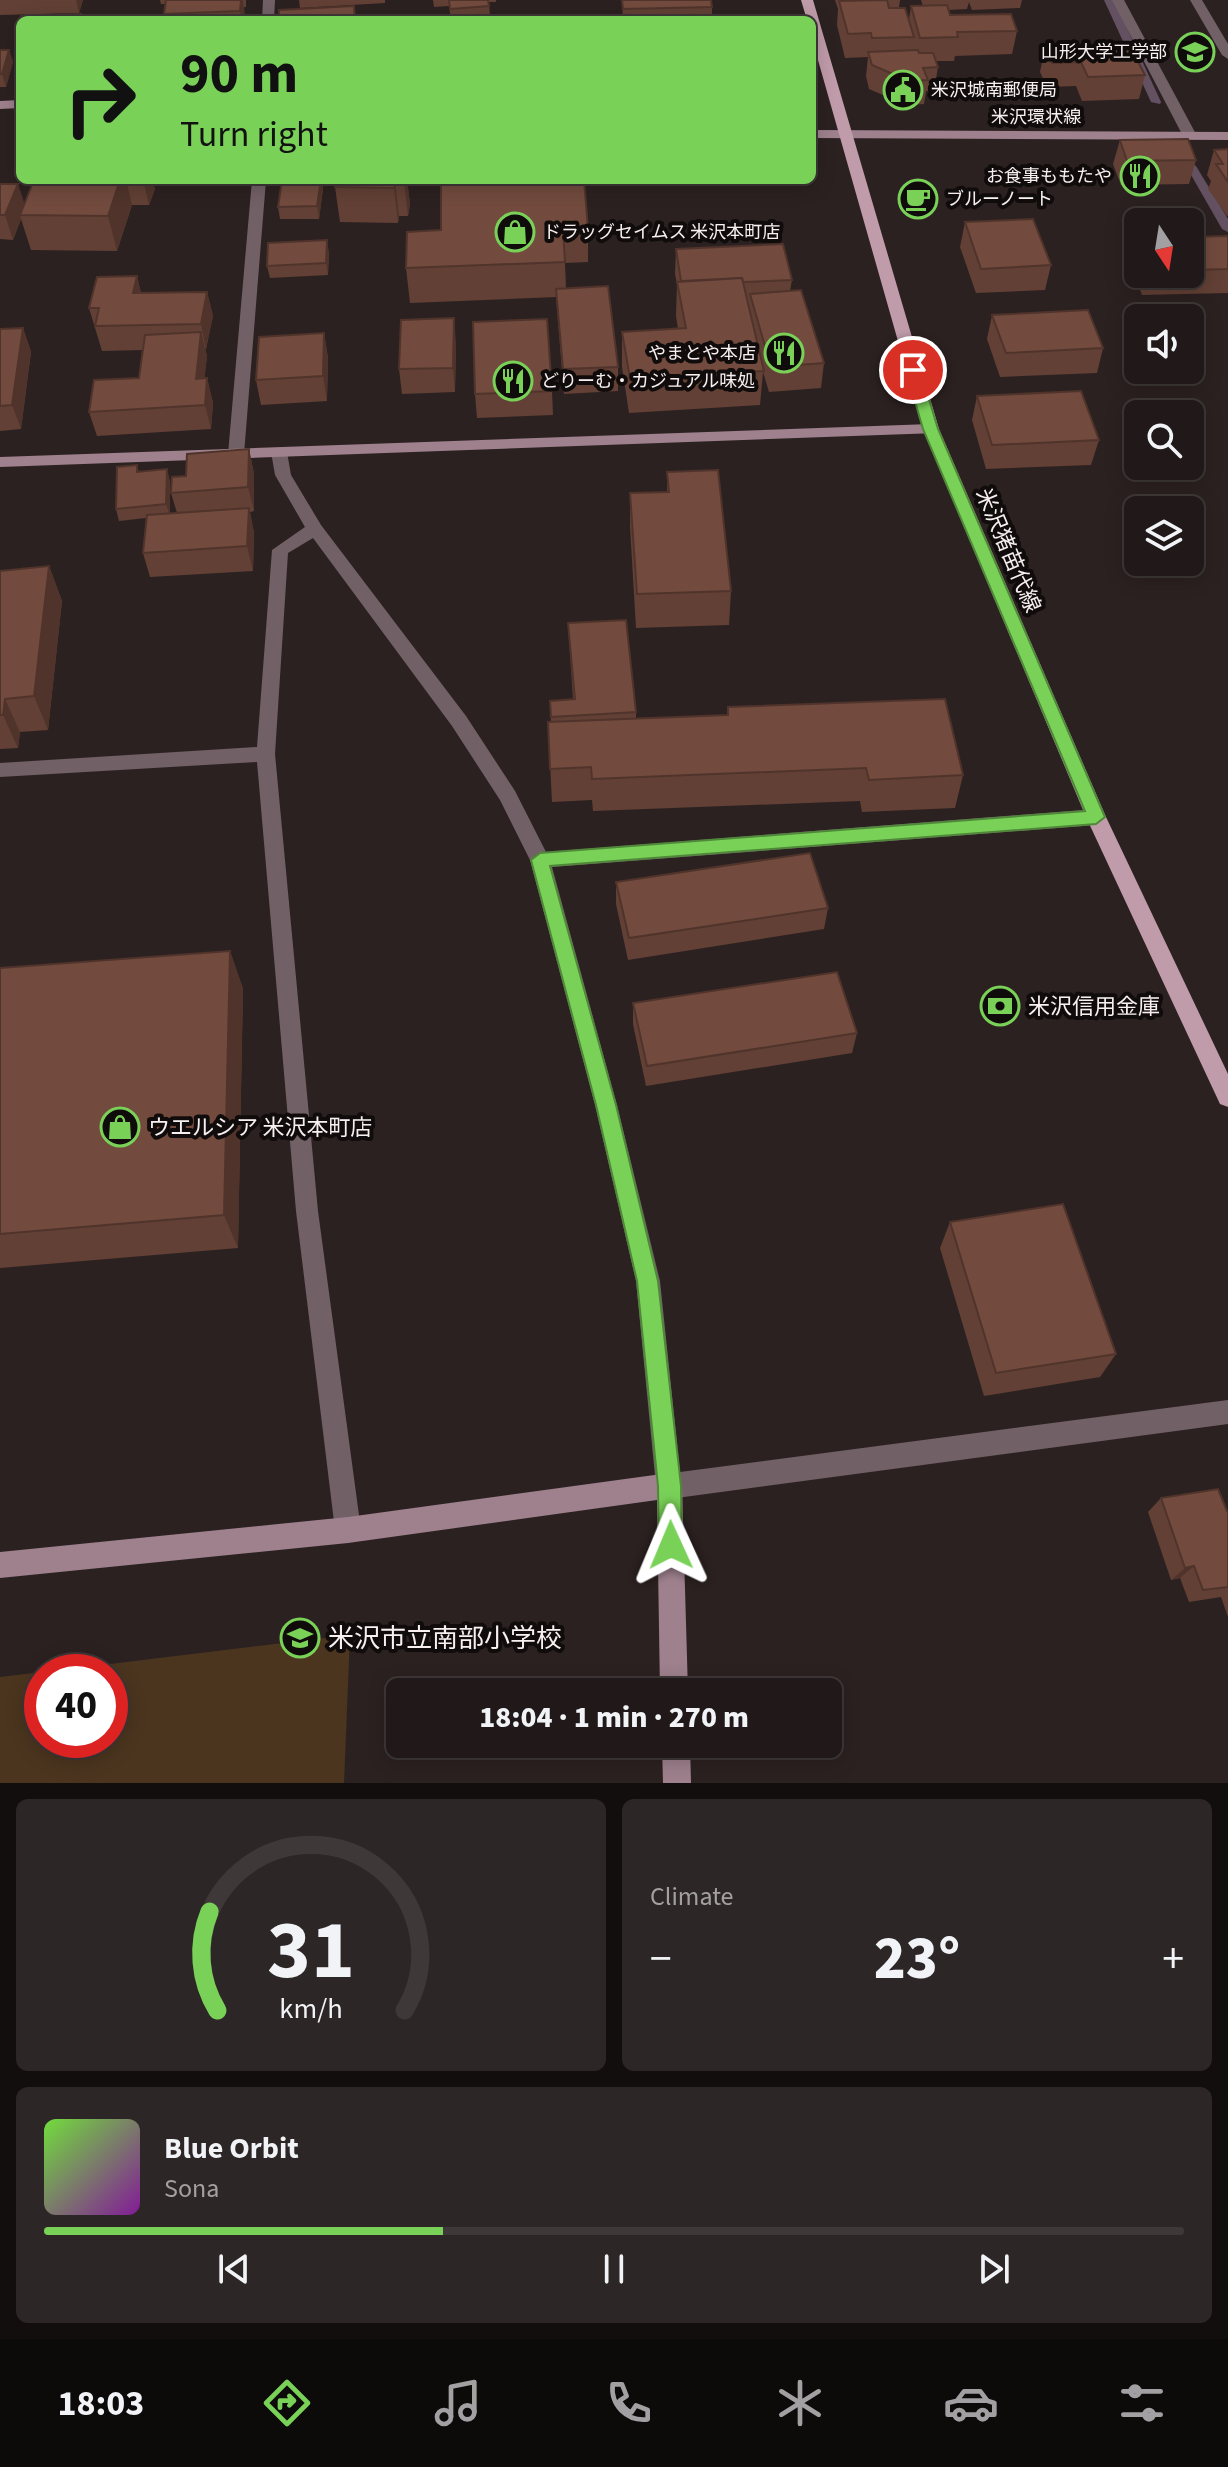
<!DOCTYPE html>
<meta charset="utf-8">
<style>
body{margin:0;font-family:"Source Sans 3","Noto Sans JP",sans-serif;background:#2d2626;color:#f1f3f6;height:100vh;display:flex;flex-direction:column;font-size:30px;white-space:nowrap}
*{box-sizing:border-box;margin:0}
p{font-size:26px;color:#a2a0a2}
.icon{flex:none;width:44px;height:44px;fill:none;stroke:currentColor;stroke-width:2;stroke-linecap:round;stroke-linejoin:round}
.map{position:relative;height:1783px;overflow:hidden}
.sheet{display:flex;flex-direction:column;gap:16px;padding:16px;background:#120e0e;flex:1}
.sheet>*{flex:none}
.top-card{position:absolute;left:16px;top:16px;width:800px;height:168px;border-radius:12px;box-shadow:0 4px 20px #0003,0 0 0 2px #3e3838;background:#79d158;color:#111;overflow:hidden}
.needle{width:52px;rotate:168deg}
.controls{position:absolute;left:1124px;top:208px;display:grid;gap:16px}
.controls a{display:grid;place-items:center;width:80px;height:80px;border-radius:12px;background:#211919;box-shadow:0 4px 20px #0003,0 0 0 2px #3e3838;font-size:40px}
.speed{position:absolute;left:24px;top:1654px;display:flex;gap:16px;font-size:40px;font-weight:700;text-align:center}
.speed>*{display:grid;place-content:center;width:104px;height:104px;border-radius:50%;background:#211919;box-shadow:0 4px 20px #0003,0 0 0 2px #3e3838;line-height:1}
.speed .limit{border:12px solid #d22;background:#fff;color:#111}
.pin{position:absolute;display:grid;place-items:center;width:68px;height:68px;color:#fff;margin:-34px;border:4px solid #fff;border-radius:50%;box-shadow:0 2px 8px #0007}
.me{position:absolute;width:88px;margin:-44px;rotate:359deg;stroke-linejoin:round;filter:drop-shadow(0 0 6px #0008)}
.turn{display:flex;align-items:center;gap:28px;height:168px;padding:0 32px;font-size:36px}
.turn .icon{width:104px;height:104px;stroke-width:2.5}
.turn b{display:block;font-size:56px;line-height:68px}
.big{font-size:60px;font-weight:800;line-height:1.1}
.sheet .tile{flex:1;display:flex;flex-direction:column;justify-content:center;gap:12px;min-width:0;padding:0 28px;border-radius:12px;background:#2d2626}
.sheet .dial{align-items:center;gap:0}
.dial svg{height:208px;overflow:visible;fill:none;stroke:#3e3838;stroke-width:7;stroke-linecap:round;text-anchor:middle}
.dial text{fill:#f1f3f6;stroke:none}
.song{display:flex;align-items:center;gap:24px}
.cover{width:96px;height:96px;border-radius:12px;background:linear-gradient(135deg,hsl(100 70% 55%),hsl(290 70% 35%))}
.played{height:8px;border-radius:4px;background:linear-gradient(90deg,#79d158 35%,#3e3838 35%)}
.keys{display:flex;justify-content:space-around;direction:ltr}
.heat{display:flex;justify-content:space-between;align-items:center;font-size:44px;direction:ltr}
.sheet .tiles{flex:1;display:grid;gap:16px;grid-template-columns:1fr 1fr}
.tile:last-child{grid-column:span 2}
.trip{position:absolute;left:386px;top:1678px;width:456px;height:80px;border-radius:12px;background:#211919;box-shadow:0 4px 20px #0003,0 0 0 2px #3e3838;font-weight:800;line-height:80px;text-align:center}
.dock{display:flex;height:128px;justify-content:space-around;align-items:center;background:#0d0a0a;color:#a2a0a2}
.dock .icon{width:56px;height:56px}
.dock .selected{color:#79d158}
.dock b{font-size:36px;color:#f1f3f6}
.map>svg:first-child{display:block}
</style>
<div class="map">
<svg width="1228" height="1783" viewBox="0 0 1228 1783">
<rect width="100%" height="100%" fill="#2c2121"/>
<path fill="#4b351f" d="M350,1635L344,1783H0V1677L42,1672V1740H110V1672H44Z"/>
<g fill="none" stroke-linecap="round" stroke-linejoin="round">
<g fill="#635061" fill-rule="evenodd">
<path d="M1104,0H1114L1161,102L1160,104L1151,102Z"/>
<path d="M1191,163L1196,166L1228,219V232L1222,229L1186,166Z"/>
</g>
<path fill="#726067" fill-rule="evenodd" d="M1190,0H1202L1228,44V59L1222,55Z"/>
<g fill="#726067" fill-rule="evenodd">
<path d="M263,0H275L274,20H262Z"/>
<path d="M1112,0H1124L1197,136L1195,139L1183,136Z"/>
<path d="M252,180H266L244,454L236,459L228,454Z"/>
<path d="M279,447L287,452L291,475L321,525L466,716L515,791L546,852L1096,809L1106,817L1096,825L552,867L617,1105L660,1281L680,1472L1228,1400V1424L669,1499L660,1495L656,1486L636,1281L595,1105L530,860L500,800L452,726L313,538L288,553L275,754L318,1211L361,1530L357,1539L348,1543L339,1539L335,1530L296,1211L257,762L0,777V763L257,747L272,550L305,527L275,475L271,452Z"/>
</g>
<g fill="#9e818d" fill-rule="evenodd">
<path d="M20,100V108L0,109V101Z"/>
<path d="M812,130L1228,132V140L812,138Z"/>
<path d="M931,424L939,429L937,433L0,467V457Z"/>
<path d="M669,1473L678,1477L682,1486L688,1692H660L657,1500L348,1543L0,1578V1552L348,1517Z"/>
<path d="M662,1744H690L691,1783H663Z"/>
</g>
<path fill="#c09baa" fill-rule="evenodd" d="M801,0H813L939,429L1106,817L1228,1074V1107L1220,1104L1086,817L923,429L812,39V20H807Z"/>
</g>
<g fill="#624035">
<path d="M0,0H83L79,13L0,15Z"/>
<path d="M160,0H246V7H244L245,20H166L164,14L166,4H161Z"/>
<path d="M299,0H385V3L300,8Z"/>
<path d="M433,0H496V2H489L490,18L451,20L449,6L434,7Z"/>
<path d="M622,0L712,7V19L623,20Z"/>
<path d="M835,0H900L899,7L909,20L911,6H923L921,0H1022L1020,8L972,10L969,2L967,9L948,10L950,15L1017,31L1012,54L955,56L954,61H936L938,67L934,91H926L924,104L906,105L869,89L866,76L868,57L845,58L837,25L838,9Z"/>
<path d="M1045,48L1094,51L1145,75L1139,99L1082,101L1076,86L1047,87L1040,72Z"/>
<path d="M0,50H9L13,62L6,87H0Z"/>
<path d="M1120,140L1196,160L1189,184L1121,185L1113,164Z"/>
<path d="M1228,149V216H1227L1208,189L1211,181L1207,175L1214,150Z"/>
<path d="M34,180H152L155,189L149,205H132L117,251L31,250L21,219L13,240L0,239V184L24,204Z"/>
<path d="M282,180H322L323,189L319,219H280L278,207Z"/>
<path d="M407,180L410,204L408,216H399L398,223L340,222L335,187Z"/>
<path d="M965,222L1051,265L1045,290L976,293L960,247Z"/>
<path d="M588,228V262L565,263L566,288L618,367V391L564,394L556,297L410,303L406,268L441,230Z"/>
<path d="M1228,236V293L1142,295L1130,262L1137,237L1138,274H1190V237Z"/>
<path d="M676,249L792,280L790,291L824,363L821,388L769,392L763,372L760,405L629,413L622,367V332L678,329L676,316L677,284L675,274Z"/>
<path d="M329,252L328,275L270,278L267,266Z"/>
<path d="M137,276L141,293L207,292L213,316L206,349H205L207,356L204,379L207,378L213,403L211,429L97,436L89,412L139,378L143,350L102,351L89,308Z"/>
<path d="M992,315L1103,348L1097,373L1000,377L987,339Z"/>
<path d="M23,328L31,352L21,429L0,431V329Z"/>
<path d="M324,333L328,358L327,401L261,405L256,380Z"/>
<path d="M456,343L455,392L402,394L399,369Z"/>
<path d="M552,391L553,415L477,418L475,394Z"/>
<path d="M977,396L1099,440L1091,465L986,469L972,420Z"/>
<path d="M249,449L254,474V511L250,512L254,533L253,571L150,577L143,553L146,518L119,521L116,509L137,465L139,472L167,469L170,482V514L177,513L171,493L186,476Z"/>
<path d="M667,472L731,591L729,625L636,628L630,527V493L667,492Z"/>
<path d="M49,566L62,601L48,730L20,732L18,748L0,749V571Z"/>
<path d="M568,623L636,712V719L727,715L728,707L963,775L955,808L862,812L860,801L593,811L592,800L552,802L548,722H551L550,701L573,699Z"/>
<path d="M616,882L828,908L824,929L628,960L616,904Z"/>
<path d="M230,951L243,989L238,1248L0,1268V968Z"/>
<path d="M633,1003L857,1033L852,1053L646,1086L633,1024Z"/>
<path d="M950,1222L1116,1354L1100,1377L984,1396L940,1248Z"/>
<path d="M1161,1498L1228,1511V1617L1221,1597L1189,1602L1180,1578L1171,1580L1148,1512Z"/>
</g>
<g fill="#50342b">
<path d="M76,0H83L79,13Z"/>
<path d="M241,0H243L245,20H242L240,11Z"/>
<path d="M9,50L13,62L6,87L2,74Z"/>
<path d="M120,180H126L132,205L117,251L108,216Z"/>
<path d="M143,180H152L155,189L149,205Z"/>
<path d="M321,180L323,189L319,219L317,206Z"/>
<path d="M397,180H407L410,204L408,216L404,182Z"/>
<path d="M395,181L399,216L398,223L394,188Z"/>
<path d="M18,184L26,208L20,215L21,219L13,240L5,215Z"/>
<path d="M327,240L329,252L328,275L326,263Z"/>
<path d="M137,276L143,301L133,293Z"/>
<path d="M207,292L213,316L206,349L201,324Z"/>
<path d="M454,318L456,343L455,392L453,368Z"/>
<path d="M23,328L31,352L21,429L12,405Z"/>
<path d="M201,332L207,356L202,404L196,379Z"/>
<path d="M324,333L328,358L327,401L323,376Z"/>
<path d="M207,378L213,403L211,429L205,405Z"/>
<path d="M249,449L254,474V511L248,487Z"/>
<path d="M167,469L170,482V516L166,504Z"/>
<path d="M249,508L254,533L253,571L247,546Z"/>
<path d="M49,566L62,601L48,730L34,696Z"/>
<path d="M5,699L20,732L18,748L3,715Z"/>
<path d="M230,951L243,989L238,1248L224,1215Z"/>
<path d="M1194,1566L1180,1578L1171,1580L1185,1568Z"/>
</g>
<g fill="#724b3e" stroke="#50342b" stroke-width="2">
<path d="M166,0H241L240,11L164,14Z"/>
<path d="M449,0H488L489,6L450,9Z"/>
<path d="M622,0H711L712,7L623,9Z"/>
<path d="M887,0L889,8H905L914,37L872,38L871,33L848,34L839,1Z"/>
<path d="M947,5L950,15L1011,14L1017,31L957,32L958,37L920,38L911,6Z"/>
<path d="M354,6L355,20H279V10Z"/>
<path d="M81,14L80,20H20V32H17L21,16Z"/>
<path d="M1092,46L1094,51L1132,50L1145,75L1088,77L1081,62L1052,63L1045,48Z"/>
<path d="M0,50H9L2,74H0Z"/>
<path d="M918,50L919,53H933L938,67L923,68L928,80L909,81L872,65L868,52Z"/>
<path d="M1188,139L1196,160L1127,161L1120,140Z"/>
<path d="M1228,149V182L1216,164H1223L1214,150Z"/>
<path d="M34,180H120L108,216L20,215Z"/>
<path d="M282,180H321L317,206L278,207Z"/>
<path d="M337,180H404V182L395,181L394,188L335,187Z"/>
<path d="M441,180H584L588,228L563,229L565,262L406,268L407,232L441,230Z"/>
<path d="M0,184H18L5,215H0Z"/>
<path d="M1033,219L1051,265L981,269L965,222Z"/>
<path d="M1228,236V269L1190,270V237Z"/>
<path d="M327,240L326,263L267,266L268,243Z"/>
<path d="M783,244L792,280L743,282L742,278L681,281L676,249Z"/>
<path d="M137,276L133,293L207,292L201,324L95,326L99,308H89L97,277Z"/>
<path d="M742,278L764,371L630,378L622,332L686,328L677,282Z"/>
<path d="M608,286L618,367L563,369L556,289Z"/>
<path d="M801,290L824,363L771,367L750,294Z"/>
<path d="M1088,310L1103,348L1006,353L992,315Z"/>
<path d="M454,318L453,368L399,369L401,320Z"/>
<path d="M547,319L552,391L475,394L473,322Z"/>
<path d="M23,328L12,405L0,406V329Z"/>
<path d="M201,332L196,379L207,378L205,405L89,412L94,380L139,378L145,335Z"/>
<path d="M324,333L323,376L256,380L259,337Z"/>
<path d="M1081,391L1099,440L992,445L977,396Z"/>
<path d="M249,449L248,487L171,493L172,477L186,476L187,454Z"/>
<path d="M137,465V472L167,469L166,504L116,509L117,467Z"/>
<path d="M718,470L731,591L637,594L630,493L669,492L667,472Z"/>
<path d="M249,508L247,546L143,553L147,515Z"/>
<path d="M49,566L34,696L5,699L3,715H0V571Z"/>
<path d="M626,620L636,712L551,717L550,701L575,699L568,623Z"/>
<path d="M945,699L963,775L869,780L866,768L592,779L591,767L550,769L548,722L728,715V707Z"/>
<path d="M810,853L828,908L629,938L616,882Z"/>
<path d="M230,951L224,1215L0,1234V968Z"/>
<path d="M837,972L857,1033L647,1066L633,1003Z"/>
<path d="M1063,1204L1116,1354L996,1373L950,1222Z"/>
<path d="M1218,1489L1227,1511H1228V1587L1203,1590L1194,1566L1185,1568L1161,1498Z"/>
</g>
<path fill="#79d158" stroke="#4f8839" stroke-width="2" d="M913,366L920,370L938,429L1105,817L1096,824L550,866L616,1105L658,1281L681,1486L682,1545L679,1553L671,1557L662,1553L659,1545L658,1486L637,1281L596,1105L531,860L540,853L1085,811L923,429L906,370Z"/>
<defs>
<g id="university-ring" transform="scale(2)"><circle r="9.5" fill="#110c0c" stroke="#79d158" stroke-width="1.5"/><path d="M0-5L7-2L0 1L-7-2ZM-4 1L0 2.5L4 1V4Q0 6-4 4Z" fill="#79d158"/></g>
<g id="civic-ring" transform="scale(2)"><circle r="9.5" fill="#110c0c" stroke="#79d158" stroke-width="1.5"/><path d="M-.6-6.5H3V-4.5H.6V-3L4-1V1h2V6H-6V1h2V-1L-.6-3ZM-1.2 2.5V6h2.4V2.5Z" fill="#79d158"/></g>
<g id="restaurant-ring" transform="scale(2)"><circle r="9.5" fill="#110c0c" stroke="#79d158" stroke-width="1.5"/><path d="M-5-6h1v4h1v-4h1v4h1v-4h1v5L-1.5 .5V6h-2V.5L-5-1ZM5-6V6H3V1.5H1.5Q1.5-4 5-6Z" fill="#79d158"/></g>
<g id="cafe-ring" transform="scale(2)"><circle r="9.5" fill="#110c0c" stroke="#79d158" stroke-width="1.5"/><path d="M-5.5-4.5H6V0H3Q3 3.5 0 3.5H-2.5Q-5.5 3.5-5.5 0ZM3-3.2v2h1.7v-2ZM-6 4.5H4V6H-6Z" fill="#79d158"/></g>
<g id="shop-ring" transform="scale(2)"><circle r="9.5" fill="#110c0c" stroke="#79d158" stroke-width="1.5"/><path d="M-5-2.5h2.3a2.7 3.5 0 0 1 5.4 0H5L5.5 6h-11ZM-1.5-2.5h3a1.5 2.3 0 0 0-3 0Z" fill="#79d158"/></g>
<g id="bank-ring" transform="scale(2)"><circle r="9.5" fill="#110c0c" stroke="#79d158" stroke-width="1.5"/><path d="M-6-4H6V4H-6ZM0-2.3a2.3 2.3 0 1 0 0 4.6a2.3 2.3 0 1 0 0-4.6Z" fill="#79d158"/></g>
<g id="school-ring" transform="scale(2)"><circle r="9.5" fill="#110c0c" stroke="#79d158" stroke-width="1.5"/><path d="M0-5L7-2L0 1L-7-2ZM-4 1L0 2.5L4 1V4Q0 6-4 4Z" fill="#79d158"/></g>
</defs>
<g fill-rule="evenodd">
<use href="#university-ring" x="1195" y="52"/>
<use href="#civic-ring" x="903" y="90"/>
<use href="#restaurant-ring" x="1140" y="176"/>
<use href="#cafe-ring" x="918" y="199"/>
<use href="#shop-ring" x="515" y="232"/>
<use href="#restaurant-ring" x="784" y="353"/>
<use href="#restaurant-ring" x="513" y="381"/>
<use href="#bank-ring" x="1000" y="1006"/>
<use href="#shop-ring" x="120" y="1127"/>
<use href="#school-ring" x="300" y="1638"/>
</g>
<g text-anchor="middle" stroke-width="8" stroke-linejoin="round" paint-order="stroke">
<g font-size="18" fill="#f8f0f0" stroke="#110c0c" text-anchor="start">
<text x="1167" y="58" text-anchor="end">山形大学工学部</text>
<text x="931" y="96">米沢城南郵便局</text>
<text x="1112" y="182" text-anchor="end">お食事ももたや</text>
<text x="946" y="205">ブルーノート</text>
<text x="543" y="238">ドラッグセイムス 米沢本町店</text>
<text x="756" y="359" text-anchor="end">やまとや本店</text>
<text x="541" y="387">どりーむ・カジュアル味処</text>
</g>
<g font-size="18" fill="#f8f0f0" stroke="#110c0c">
<text x="1036" y="123">米沢環状線</text>
</g>
<g font-size="22" fill="#f8f0f0" stroke="#110c0c">
<text transform="translate(1009 550) rotate(67)" y="8">米沢猪苗代線</text>
</g>
<g font-size="22" fill="#f8f0f0" stroke="#110c0c" text-anchor="start">
<text x="1028" y="1014">米沢信用金庫</text>
<text x="148" y="1135">ウエルシア 米沢本町店</text>
</g>
<g font-size="26" fill="#f8f0f0" stroke="#110c0c" text-anchor="start">
<text x="328" y="1647">米沢市立南部小学校</text>
</g>
</g>
</svg>
<div class="controls">
<a><svg class="needle" viewBox="-14 -14 28 28"><path d="M0-13l5 13h-10z" fill="#e53935"/><path d="M0 13l5-13h-10z" fill="#a2a0a2"/></svg></a>
<a><svg class="icon" aria-label="sound" viewBox="0 0 24 24"><path d="M4 9h4l5-4v14l-5-4H4zM17 9q2 3 0 6"/></svg></a>
<a><svg class="icon" aria-label="search" viewBox="0 0 24 24"><circle cx="10" cy="10" r="6"/><path d="M15 15l6 6"/></svg></a>
<a><svg class="icon" aria-label="layers" viewBox="0 0 24 24"><path d="M12 4l9 5-9 5-9-5zM3 14l9 5 9-5"/></svg></a>
</div>
<div class="speed"><div class="limit">40</div></div>
<div class="pin" style="left:913px;top:370px;background:#d93025"><svg class="icon" aria-label="arrive" viewBox="0 0 24 24"><path d="M6 21V4h12l-3 4 3 4H6"/></svg></div>
<svg class="me" style="left:671px;top:1545px" viewBox="-20 -20 40 40"><path d="M0-17L14 15 0 8-14 15z" fill="#79d158" stroke="#fff" stroke-width="4"/></svg>
<div class="trip">18:04 · 1 min · 270 m</div>
<div class="top-card">
<div class="turn"><svg class="icon" aria-label="right" viewBox="0 0 24 24"><path d="M7 20v-9h11M14 6l5 5-5 5"/></svg><div><b>90 m</b>Turn right</div></div>
</div>
</div>
<section class="sheet">
<div class="tiles">
<div class="tile dial"><svg viewBox="0 0 100 80">
<path d="M14 69A42 42 0 1 1 86 69"/>
<path d="M14 69A42 42 0 0 1 11 31" stroke="#79d158"/>
<text x="50" y="56" font-size="32" font-weight="700">31</text>
<text x="50" y="72" font-size="11">km/h</text>
</svg></div>
<div class="tile"><p>Climate</p>
<div class="heat"><a>−</a><b class="big">23°</b><a>+</a></div>
</div>
<div class="tile">
<div class="song"><i class="cover"></i><div><b>Blue Orbit</b><p>Sona</p></div></div>
<div class="played"></div>
<div class="keys"><svg class="icon" aria-label="previous" viewBox="0 0 24 24"><path d="M18 5L8 12l10 7zM5 5v14"/></svg><svg class="icon" aria-label="pause" viewBox="0 0 24 24"><path d="M8 5v14M16 5v14"/></svg><svg class="icon" aria-label="next" viewBox="0 0 24 24"><path d="M6 5l10 7-10 7zM19 5v14"/></svg></div>
</div>
</div>
</section>
<nav class="dock">
<b>18:03</b>
<svg class="icon selected" aria-label="directions" viewBox="0 0 24 24"><path d="M12 3l9 9-9 9-9-9zM9 14v-3h6M13 9l2 2-2 2"/></svg>
<svg class="icon" aria-label="music" viewBox="0 0 24 24"><path d="M9 18V5l10-2v13"/><circle cx="6" cy="18" r="3"/><circle cx="16" cy="16" r="3"/></svg>
<svg class="icon" aria-label="phone" viewBox="0 0 24 24"><path d="M5 4h4l2 5-3 2q2 4 5 5l2-3 5 2v4C11 20 4 13 5 4z"/></svg>
<svg class="icon" aria-label="climate" viewBox="0 0 24 24"><path d="M12 3v18M4 7l16 10M4 17L20 7"/></svg>
<svg class="icon" aria-label="car" viewBox="0 0 24 24"><path d="M5 17H2v-5l4-1 3-4h7l3 4 3 1v5h-3M9 17h6M6 11h13"/><circle cx="7" cy="17" r="2"/><circle cx="17" cy="17" r="2"/></svg>
<svg class="icon" aria-label="filters" viewBox="0 0 24 24"><path d="M4 7h16M4 17h16"/><circle cx="9" cy="7" r="2"/><circle cx="15" cy="17" r="2"/></svg>
</nav>
